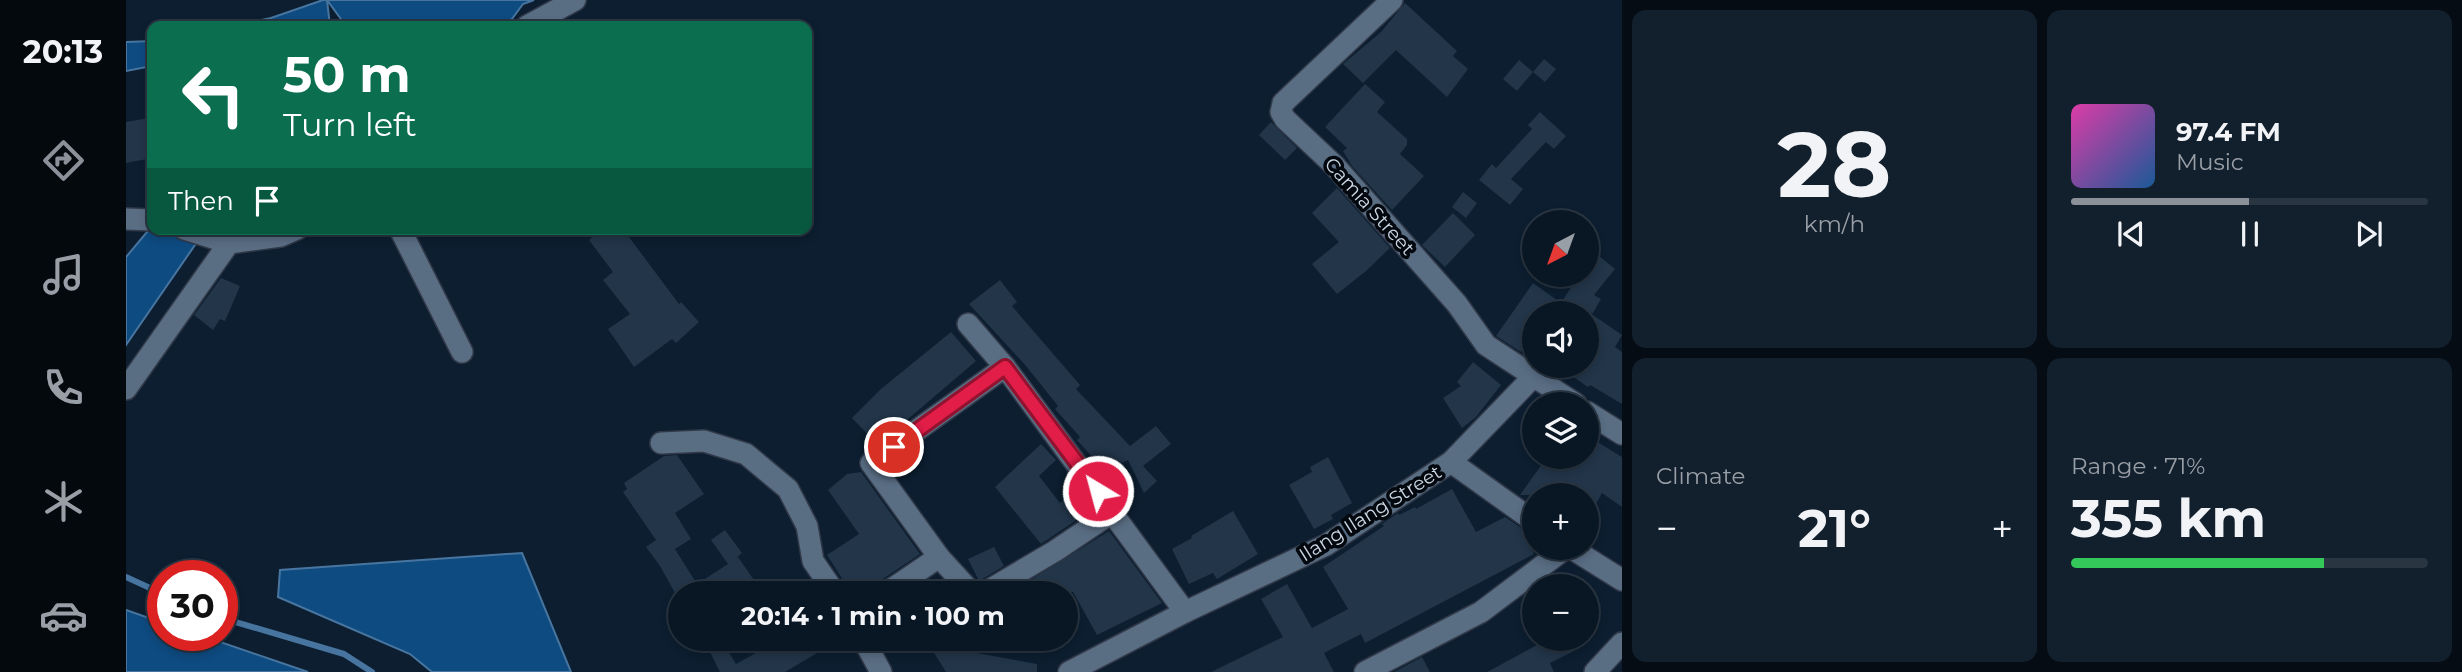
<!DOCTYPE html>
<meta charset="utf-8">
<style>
body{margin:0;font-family:Montserrat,sans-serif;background:#121f2c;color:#f1f3f6;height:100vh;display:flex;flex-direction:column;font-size:26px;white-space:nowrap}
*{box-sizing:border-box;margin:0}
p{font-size:23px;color:#999fa6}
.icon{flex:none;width:38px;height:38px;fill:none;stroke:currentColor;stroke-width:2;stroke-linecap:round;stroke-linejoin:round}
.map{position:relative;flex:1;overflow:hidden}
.panel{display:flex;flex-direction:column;gap:10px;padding:10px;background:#050c14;width:840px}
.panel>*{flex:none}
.guide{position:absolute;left:21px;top:21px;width:665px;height:214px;border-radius:14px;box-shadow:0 4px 10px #0003,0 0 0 2px #293541;background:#0b6e4f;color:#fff;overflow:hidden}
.needle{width:46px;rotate:221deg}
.fabs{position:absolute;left:1396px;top:210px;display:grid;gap:14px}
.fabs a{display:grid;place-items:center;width:77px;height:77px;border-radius:50%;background:#091624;box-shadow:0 4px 10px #0003,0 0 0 2px #293541;font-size:35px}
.speed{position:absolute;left:21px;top:560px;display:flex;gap:14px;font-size:35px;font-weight:700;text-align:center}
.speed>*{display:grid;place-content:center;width:91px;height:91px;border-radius:50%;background:#091624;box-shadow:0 4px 10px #0003,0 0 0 2px #293541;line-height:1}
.speed .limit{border:10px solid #d22;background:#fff;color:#111}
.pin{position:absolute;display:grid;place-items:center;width:60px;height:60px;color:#fff;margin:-30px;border:4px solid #fff;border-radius:50%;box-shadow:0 2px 7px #0007}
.me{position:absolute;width:77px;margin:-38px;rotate:323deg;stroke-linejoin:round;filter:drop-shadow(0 0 5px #0008)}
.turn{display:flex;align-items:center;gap:24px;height:147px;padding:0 21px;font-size:32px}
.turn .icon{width:91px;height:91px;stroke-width:2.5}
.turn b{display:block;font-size:49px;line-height:60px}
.then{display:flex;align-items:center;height:66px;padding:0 21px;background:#0003;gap:14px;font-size:26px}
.big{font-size:52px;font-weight:700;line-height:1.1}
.panel .card{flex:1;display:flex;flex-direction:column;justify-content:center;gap:10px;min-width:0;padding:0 24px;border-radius:14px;background:#121f2c}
.panel .dial{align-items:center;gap:0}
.dial b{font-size:91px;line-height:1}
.song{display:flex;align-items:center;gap:21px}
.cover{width:84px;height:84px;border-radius:10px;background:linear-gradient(135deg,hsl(320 70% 55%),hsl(210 70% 35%))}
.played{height:7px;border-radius:4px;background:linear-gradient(90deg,#8c9099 50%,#293541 50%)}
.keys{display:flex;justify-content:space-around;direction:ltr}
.heat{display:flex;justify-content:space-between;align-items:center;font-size:38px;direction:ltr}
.charge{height:10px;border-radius:5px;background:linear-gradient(90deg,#34c759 71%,#293541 0)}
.panel .tiles{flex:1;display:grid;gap:10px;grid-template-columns:repeat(2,1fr)}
.trip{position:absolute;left:542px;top:581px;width:410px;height:70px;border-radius:35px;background:#091624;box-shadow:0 4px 10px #0003,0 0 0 2px #293541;font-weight:700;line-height:70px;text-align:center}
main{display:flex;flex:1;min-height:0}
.tabs{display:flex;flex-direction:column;width:126px;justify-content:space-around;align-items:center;background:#04090e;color:#999fa6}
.tabs .icon{width:49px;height:49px}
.tabs .current{color:#8c9099}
.tabs b{font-size:32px;color:#f1f3f6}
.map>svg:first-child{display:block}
</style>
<main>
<nav class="tabs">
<b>20:13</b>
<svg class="icon current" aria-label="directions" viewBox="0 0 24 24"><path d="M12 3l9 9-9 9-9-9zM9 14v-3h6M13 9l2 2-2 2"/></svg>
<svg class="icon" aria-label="music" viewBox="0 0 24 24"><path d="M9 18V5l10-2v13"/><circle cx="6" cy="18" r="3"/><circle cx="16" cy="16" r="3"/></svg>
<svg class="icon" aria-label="phone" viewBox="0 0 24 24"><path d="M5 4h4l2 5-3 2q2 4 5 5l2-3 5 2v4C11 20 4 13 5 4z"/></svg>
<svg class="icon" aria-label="climate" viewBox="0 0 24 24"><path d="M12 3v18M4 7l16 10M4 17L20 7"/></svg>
<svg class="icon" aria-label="car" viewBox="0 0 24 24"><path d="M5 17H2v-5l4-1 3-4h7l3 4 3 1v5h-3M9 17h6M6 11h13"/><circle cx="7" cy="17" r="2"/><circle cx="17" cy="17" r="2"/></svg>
</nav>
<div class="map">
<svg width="1496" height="672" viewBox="0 0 1496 672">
<rect width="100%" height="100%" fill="#0c1e30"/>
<g fill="#0e4b81" stroke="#47759f" stroke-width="2">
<path d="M197,0H408L397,4L386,19L370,26H220L201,0L204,26H106L145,18Z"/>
<path d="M26,41V66L0,71V42Z"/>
<path d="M26,226V229H80L0,345V257Z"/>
<path d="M396,553L445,672H306L284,654L152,597L154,570Z"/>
<path d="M0,610L37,623V635H74L182,672H0Z"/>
</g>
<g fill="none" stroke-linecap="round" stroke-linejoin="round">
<g stroke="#47759f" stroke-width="6">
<path d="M0,577L37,594"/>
<path d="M96,618L218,654L246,672"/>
</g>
</g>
<g fill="#223549">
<path d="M1279,3L1331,51L1327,56L1342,69L1321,97L1270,50L1237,83L1217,64L1255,32Z"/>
<path d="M1418,59L1430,69L1419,82L1407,72Z"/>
<path d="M1393,60L1407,72L1391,91L1377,79Z"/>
<path d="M1239,84L1259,102L1251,112L1281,139V145L1274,154L1298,176L1266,210L1226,166L1217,151L1221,148L1199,127Z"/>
<path d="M1414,112L1440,136L1428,149L1420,142L1385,179L1397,189L1384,205L1353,180L1366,164L1370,168L1406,129L1402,125Z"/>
<path d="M23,118L26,136V158L0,163V122Z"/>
<path d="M1145,122L1171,148L1159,160L1133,135Z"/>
<path d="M1211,188L1264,248L1240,271L1211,294L1186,264L1213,242L1186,213Z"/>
<path d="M1337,192L1351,203L1340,218L1326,207Z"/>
<path d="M1327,213L1349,235L1319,267L1296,245Z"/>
<path d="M477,229H497L553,304L555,302L573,322L550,343L546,339L508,367L482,329L504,314L477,280L487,272L463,240Z"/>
<path d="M1461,246L1489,269L1468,295L1475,299L1467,313H1464L1496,335L1489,347L1496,352V404L1464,385L1462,387L1431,366H1461V313H1409V333L1395,352L1370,336L1407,283L1435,303L1453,275H1461Z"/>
<path d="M95,278L114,286L99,321L94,319L87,330L68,315Z"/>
<path d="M874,280L891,302L886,306L954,385L950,389L1004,446L1030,426L1045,444L1017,466L1031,481L1018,493L1002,460L979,471L951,440L954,437L929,409L932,406L900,366L843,304Z"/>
<path d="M825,332L850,361L775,425L750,443L726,418L755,389Z"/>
<path d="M1347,362L1375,385L1350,417L1336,428L1317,398L1335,386L1331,382Z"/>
<path d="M1470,441L1496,457V507L1476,493L1461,520V495H1394L1421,457H1461Z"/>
<path d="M915,444L930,460L913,476L934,503L940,498L955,517L915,544L869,487Z"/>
<path d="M551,455L578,494L549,513L565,539L549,549L571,584L602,564L585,540L599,530L616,553L609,559L612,557L637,593H549L534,566L520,547L530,540L497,492L501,489L498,483L538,456Z"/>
<path d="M1202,457L1226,503L1205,515L1207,519L1188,529L1163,485L1186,472L1184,467Z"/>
<path d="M735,472L794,554L736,593H722L715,577L701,555L733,534L702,490L721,474Z"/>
<path d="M1326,489L1350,532L1379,517L1394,527L1408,554L1239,643L1235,634L1198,653L1208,672H1085L1157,637L1135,599L1161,584L1186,628L1222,609L1197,567L1258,526L1256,524L1272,513L1273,515L1289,507L1290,509Z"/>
<path d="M1107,511L1132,554L1091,579L1087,573L1063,584L1046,549L1066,538L1065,536Z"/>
<path d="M983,531L1036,603L971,635L947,592L883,593Z"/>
<path d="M868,547L878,566L853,581L842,559Z"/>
<path d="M595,639L610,664L655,639H715L659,672H594L581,646Z"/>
<path d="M821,639H862L840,651L911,664V672H820L805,648Z"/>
<path d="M1422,639H1442L1448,651L1424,663L1428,672H1361Z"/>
<path d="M1296,657L1304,672H1268Z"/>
</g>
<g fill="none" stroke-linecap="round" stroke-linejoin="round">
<g stroke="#313949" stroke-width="24">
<g id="minor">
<path d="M1266,0L1157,103L1155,112L1159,119L1209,166L1331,304L1360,345L1450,404"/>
<path d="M401,26L449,0"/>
<path d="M0,219L26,220"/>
<path d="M58,229L103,243L155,236L171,229"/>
<path d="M274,229L336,352"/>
<path d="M842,324L879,367L1059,612"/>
<path d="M0,389L103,243"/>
<path d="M1461,412L1496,434"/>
<path d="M535,443L578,441L620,454L662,489L681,526L687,561L709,593"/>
<path d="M1325,462L1409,522"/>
<path d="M1445,548L1496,580"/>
<path d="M760,593L813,557"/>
<path d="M846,593L813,557L745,463L879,367"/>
<path d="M858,593L929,551L987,512"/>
<path d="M737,639L755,672"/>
<path d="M943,672L1059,612L1200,545L1325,462L1407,377"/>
<path d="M1239,672L1355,612L1440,548"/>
<path d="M1469,672L1496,643"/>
</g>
</g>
<use href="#minor" stroke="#596d83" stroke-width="21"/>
</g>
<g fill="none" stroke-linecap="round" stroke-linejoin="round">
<g stroke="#92132f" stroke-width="18">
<path id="route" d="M768,447L879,367L972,491"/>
</g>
<use href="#route" stroke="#e11d48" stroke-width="12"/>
</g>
<g text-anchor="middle" stroke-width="7" stroke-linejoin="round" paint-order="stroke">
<g font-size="19" fill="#ccd8e4" stroke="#03080f">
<text transform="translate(1244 206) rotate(48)" y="7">Camia Street</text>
<text transform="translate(1244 513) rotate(-32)" y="7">Ilang Ilang Street</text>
</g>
</g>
</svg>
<div class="fabs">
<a><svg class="needle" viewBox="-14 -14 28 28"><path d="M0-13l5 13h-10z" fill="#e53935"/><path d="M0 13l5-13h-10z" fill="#999fa6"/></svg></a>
<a><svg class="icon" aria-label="sound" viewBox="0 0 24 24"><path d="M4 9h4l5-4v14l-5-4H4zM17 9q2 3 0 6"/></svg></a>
<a><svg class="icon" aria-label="layers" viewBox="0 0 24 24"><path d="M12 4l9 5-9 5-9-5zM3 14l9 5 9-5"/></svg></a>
<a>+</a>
<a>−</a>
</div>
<div class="speed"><div class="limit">30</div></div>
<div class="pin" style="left:768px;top:447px;background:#d93025"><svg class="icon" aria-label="arrive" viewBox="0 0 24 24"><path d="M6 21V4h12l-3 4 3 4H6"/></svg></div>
<svg class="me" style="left:972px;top:491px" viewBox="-20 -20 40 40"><circle r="17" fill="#e11d48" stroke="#fff" stroke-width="3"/><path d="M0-11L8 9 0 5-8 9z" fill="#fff"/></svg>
<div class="trip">20:14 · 1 min · 100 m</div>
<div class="guide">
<div class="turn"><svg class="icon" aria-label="left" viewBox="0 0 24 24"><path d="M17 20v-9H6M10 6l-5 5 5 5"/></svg><div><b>50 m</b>Turn left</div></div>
<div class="then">Then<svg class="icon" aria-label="arrive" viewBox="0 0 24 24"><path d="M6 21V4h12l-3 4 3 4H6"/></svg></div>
</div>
</div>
<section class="panel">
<div class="tiles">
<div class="card dial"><b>28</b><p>km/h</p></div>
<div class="card">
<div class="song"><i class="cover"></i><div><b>97.4 FM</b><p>Music</p></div></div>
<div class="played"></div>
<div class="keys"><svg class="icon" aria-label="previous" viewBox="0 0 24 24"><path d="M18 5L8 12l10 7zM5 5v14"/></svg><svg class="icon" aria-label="pause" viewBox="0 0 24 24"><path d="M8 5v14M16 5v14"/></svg><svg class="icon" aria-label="next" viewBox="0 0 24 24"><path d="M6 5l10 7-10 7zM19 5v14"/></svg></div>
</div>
<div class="card"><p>Climate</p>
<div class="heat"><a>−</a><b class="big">21°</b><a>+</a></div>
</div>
<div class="card"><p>Range · 71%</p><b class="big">355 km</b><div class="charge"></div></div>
</div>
</section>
</main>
